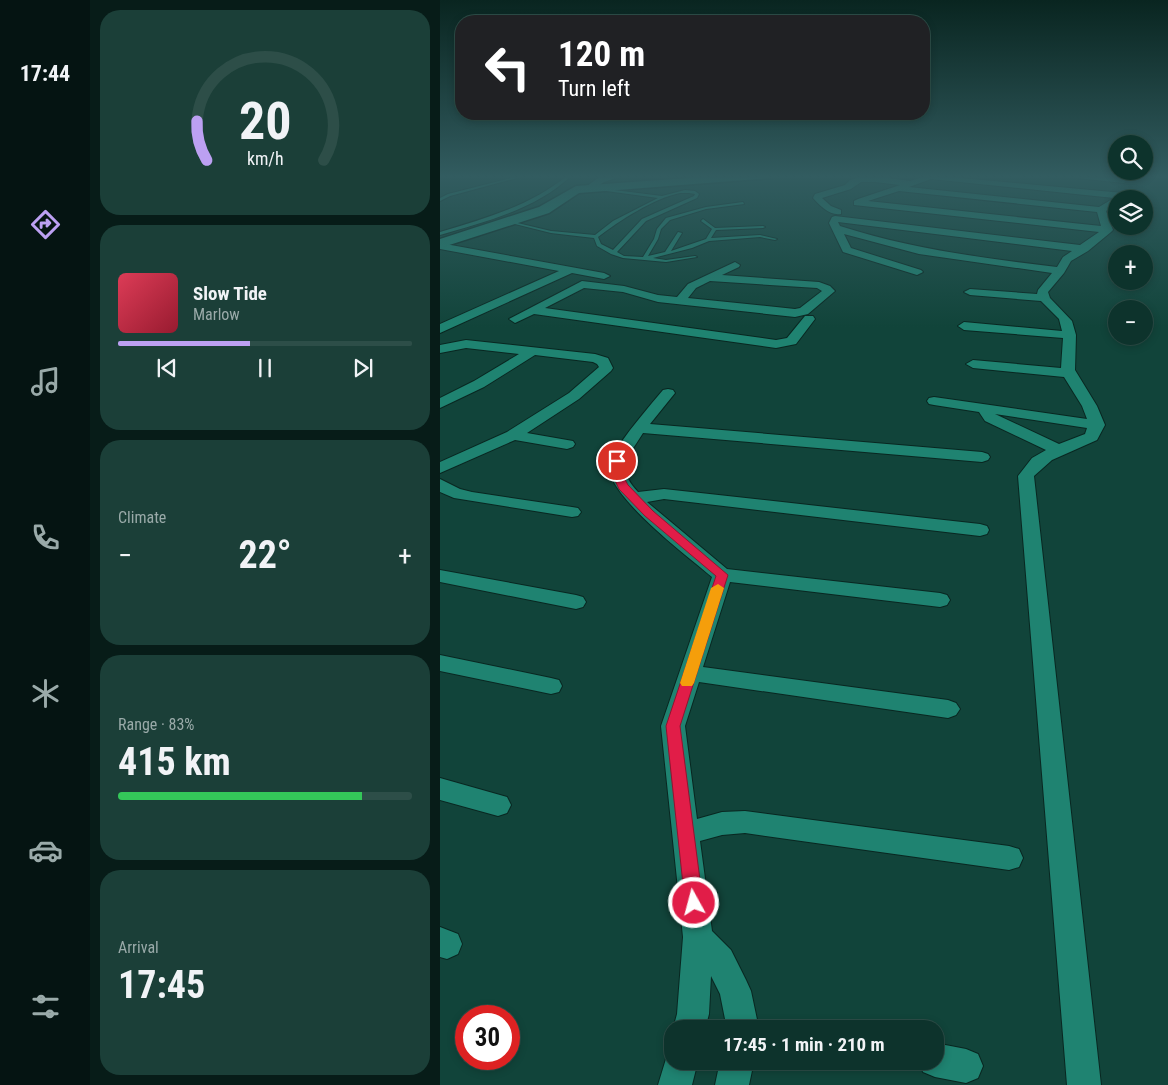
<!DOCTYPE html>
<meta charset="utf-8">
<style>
body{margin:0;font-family:"Roboto Condensed",sans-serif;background:#1b3f38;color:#f1f3f6;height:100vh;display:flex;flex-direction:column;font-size:19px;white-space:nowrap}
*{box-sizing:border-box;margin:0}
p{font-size:16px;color:#9aaaa9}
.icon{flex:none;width:28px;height:28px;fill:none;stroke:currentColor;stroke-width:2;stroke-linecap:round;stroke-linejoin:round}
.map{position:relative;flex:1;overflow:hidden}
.drawer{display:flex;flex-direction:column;gap:10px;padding:10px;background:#071c18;width:350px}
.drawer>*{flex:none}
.hud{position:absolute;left:15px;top:15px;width:475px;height:105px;border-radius:20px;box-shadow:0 2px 8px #0003,0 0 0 1px #2d4e48;background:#202124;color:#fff;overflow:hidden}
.buttons{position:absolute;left:668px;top:135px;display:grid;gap:10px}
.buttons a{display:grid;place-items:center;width:45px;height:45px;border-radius:50%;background:#0d332c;box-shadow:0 2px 8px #0003,0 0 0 1px #2d4e48;font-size:25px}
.speed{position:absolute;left:15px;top:1005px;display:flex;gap:10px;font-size:25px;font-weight:700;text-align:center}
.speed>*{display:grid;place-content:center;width:65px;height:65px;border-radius:50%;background:#0d332c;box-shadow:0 2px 8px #0003,0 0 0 1px #2d4e48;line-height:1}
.speed .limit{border:8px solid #d22;background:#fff;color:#111}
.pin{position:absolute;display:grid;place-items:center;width:42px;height:42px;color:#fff;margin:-21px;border:2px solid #fff;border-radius:50%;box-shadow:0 1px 5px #0007}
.me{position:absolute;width:55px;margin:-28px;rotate:353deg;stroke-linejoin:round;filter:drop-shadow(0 0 4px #0008)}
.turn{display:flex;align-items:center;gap:18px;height:105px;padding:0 20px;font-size:22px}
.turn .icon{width:65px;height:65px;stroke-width:2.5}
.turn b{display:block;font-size:35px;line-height:42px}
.big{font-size:38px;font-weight:700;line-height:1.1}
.drawer .tile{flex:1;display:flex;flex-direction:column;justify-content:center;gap:8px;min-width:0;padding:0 18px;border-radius:20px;background:#1b3f38}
.drawer .dial{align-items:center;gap:0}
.dial svg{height:130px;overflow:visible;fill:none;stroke:#2d4e48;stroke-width:7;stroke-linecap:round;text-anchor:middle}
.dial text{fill:#f1f3f6;stroke:none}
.song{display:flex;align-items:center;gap:15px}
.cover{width:60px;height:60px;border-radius:8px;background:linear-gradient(135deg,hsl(350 70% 55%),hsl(350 70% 35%))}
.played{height:5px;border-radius:2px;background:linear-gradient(90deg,#bca0f2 45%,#2d4e48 45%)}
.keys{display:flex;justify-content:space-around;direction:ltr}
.heat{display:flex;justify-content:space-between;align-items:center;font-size:28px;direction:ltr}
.charge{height:8px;border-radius:4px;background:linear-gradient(90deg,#34c759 83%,#2d4e48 0)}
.trip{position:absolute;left:224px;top:1020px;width:280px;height:50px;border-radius:20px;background:#0d332c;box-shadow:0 2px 8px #0003,0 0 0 1px #2d4e48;font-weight:700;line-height:50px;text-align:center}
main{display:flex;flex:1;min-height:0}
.tabs{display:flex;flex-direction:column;width:90px;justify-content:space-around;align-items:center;background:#051412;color:#9aaaa9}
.tabs .icon{width:35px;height:35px}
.tabs .active{color:#bca0f2}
.tabs b{font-size:22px;color:#f1f3f6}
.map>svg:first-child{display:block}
</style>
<main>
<nav class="tabs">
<b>17:44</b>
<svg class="icon active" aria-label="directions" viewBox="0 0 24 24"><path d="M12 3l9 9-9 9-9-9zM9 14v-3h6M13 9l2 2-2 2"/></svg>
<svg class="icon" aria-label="music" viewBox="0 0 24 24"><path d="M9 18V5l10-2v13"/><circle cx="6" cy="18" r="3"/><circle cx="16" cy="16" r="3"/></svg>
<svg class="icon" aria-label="phone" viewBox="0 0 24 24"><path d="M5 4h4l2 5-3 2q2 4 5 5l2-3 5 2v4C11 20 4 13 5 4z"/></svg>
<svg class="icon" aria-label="climate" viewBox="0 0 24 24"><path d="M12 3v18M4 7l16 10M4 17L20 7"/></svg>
<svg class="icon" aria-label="car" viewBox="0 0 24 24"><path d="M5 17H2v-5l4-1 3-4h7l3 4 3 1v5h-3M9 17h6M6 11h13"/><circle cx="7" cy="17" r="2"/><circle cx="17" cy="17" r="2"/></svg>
<svg class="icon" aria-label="filters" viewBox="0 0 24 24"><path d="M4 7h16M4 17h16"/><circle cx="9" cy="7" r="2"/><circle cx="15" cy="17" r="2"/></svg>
</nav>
<section class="drawer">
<div class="tile dial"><svg viewBox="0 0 100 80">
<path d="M14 69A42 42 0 1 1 86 69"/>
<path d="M14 69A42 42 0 0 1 8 45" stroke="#bca0f2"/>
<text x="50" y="56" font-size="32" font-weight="700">20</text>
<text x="50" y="72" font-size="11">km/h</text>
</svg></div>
<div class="tile">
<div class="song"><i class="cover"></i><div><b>Slow Tide</b><p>Marlow</p></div></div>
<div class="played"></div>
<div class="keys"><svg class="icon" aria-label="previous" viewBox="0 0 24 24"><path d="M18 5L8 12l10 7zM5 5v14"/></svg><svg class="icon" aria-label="pause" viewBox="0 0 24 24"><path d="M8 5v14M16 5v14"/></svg><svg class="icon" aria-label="next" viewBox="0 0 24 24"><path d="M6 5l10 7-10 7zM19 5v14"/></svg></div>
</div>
<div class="tile"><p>Climate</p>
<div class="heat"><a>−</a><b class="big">22°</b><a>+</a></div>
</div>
<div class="tile"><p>Range · 83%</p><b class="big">415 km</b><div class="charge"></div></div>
<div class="tile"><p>Arrival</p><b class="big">17:45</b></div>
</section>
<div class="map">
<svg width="728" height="1085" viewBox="0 0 728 1085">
<rect width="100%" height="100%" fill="#11443a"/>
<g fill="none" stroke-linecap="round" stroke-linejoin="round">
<g stroke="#092721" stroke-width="2">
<g id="lane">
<path d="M83,175H88L10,196L0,201V198L8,194Z"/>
<path d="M128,175H132C97,209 45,222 0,235V232C45,218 91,206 128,175Z"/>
<path d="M158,188L222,196L245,190L255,191L259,194L257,198L206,221L177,252L184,256L203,257L214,239L217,229L226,218L266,207L303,202L304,204L266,209L230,220L221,229L218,239L208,256L225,252L238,232L242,233L231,251L266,239L272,229L261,221L263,219L275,228L323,226L325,227L323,228L276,230L271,238L320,235L337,239L335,240L320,237L269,241L252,248L213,258L226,260L255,256L257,257L226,262L183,258L171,254L157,246L154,238L111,233L67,222L69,221L111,231L155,235L173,221L218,198L159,190ZM240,193H249L255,194L254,196L202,219L173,250L161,244L158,237C179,221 214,198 240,193Z"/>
</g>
</g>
<g stroke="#092721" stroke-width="2">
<g id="street">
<path d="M172,175H185L164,182L150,191L143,189L158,178Z"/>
<path d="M489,175L683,193L687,196L683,199H676V204L666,211L673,230L671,232L648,251L631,261L624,273L608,292L610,298L632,321L636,335L635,370L657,406L665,425L657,440L612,460L594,476L661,1085H627L578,476L592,458L606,450L545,421L539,412L494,405L489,404L487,401L489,398L494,397L647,419L642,406L624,377L533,368L526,364L533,360L621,368L623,338L524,330L518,326L524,322L622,331L619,319L601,301L530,295L524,292L530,289L597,294L598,290L612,273L479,254L404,234L411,248L481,270L483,272L477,275L403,252L389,223L392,217L395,216L640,245L659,232L414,205V201L418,199L460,185L435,182H421L411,189L382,198L391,206L401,210V214C390,216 380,206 373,198L375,194L405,185L410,180L420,177L435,176L470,181ZM491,179L674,198L659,207L469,187ZM459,191L657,212L661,226L428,201ZM398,222L632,251L623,257L617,267C543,258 471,249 400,226ZM555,414L647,428L645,434L619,444Z"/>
<path d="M623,175L684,177L688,180L684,183L627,177Z"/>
<path d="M0,243L164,273L170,276L164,279L132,273L0,333V324L119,271L0,249Z"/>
<path d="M295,262L300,265L299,267L282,275L379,282L390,286L395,291L368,314L355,317L218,302L183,292L144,288L105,308L336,340L347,338L365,316H373L375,319L356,344L336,348L94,314L75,323L69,319L142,281L184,286L218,295L237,297L248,284ZM270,281L377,288L382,291L360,308L355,309L248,298L256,288Z"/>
<path d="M26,340L155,354L168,358L173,368L171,371L139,399L87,433L133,441L135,444L133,447L127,449L75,440L0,473V462L67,432L129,393L159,367L157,364L153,362L95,355L44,387L0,408V398L34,381L79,354L26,348L0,353V345Z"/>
<path d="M228,389L233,390L235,393L210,424L542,452L548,454L550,457L548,460L542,462L203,433C188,457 175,468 198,492L224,489L540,524L547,526L549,530L547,534L540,536L224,499L207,502L287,569L500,593L507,595L510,600L507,605L500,607L290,582L263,667L508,700L516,703L520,709L516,715L508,718L259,682L245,726L257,819L282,812L305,811L569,846L579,849L583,858L579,867L569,870L305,833L282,835L260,841L272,931L291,950L306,980L311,991L319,1029H287L280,994L271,976L269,1014L265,1029H233L237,1014L243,937L221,726L272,577C250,558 157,489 170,460C172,454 177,449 180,444C193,425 208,408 223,390Z"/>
<path d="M0,479L20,489L32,492L132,507L138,508L141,512L138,516L132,517L14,498L0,492Z"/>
<path d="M0,570L136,595L143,597L146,602L143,607L136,609L0,582Z"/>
<path d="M0,655L111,678L119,680L122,686L119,692L111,694L0,671Z"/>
<path d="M0,778L67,797L71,805L67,813L58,816L0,800Z"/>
<path d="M0,927L18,934L22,944L18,954L7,959L0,957Z"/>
<path d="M495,1043L526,1049L538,1054L543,1066L538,1078L526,1083L495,1077L483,1072L479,1061H495Z"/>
<path d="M232,1048V1061H258L252,1085H218L229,1049Z"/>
<path d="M280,1061H314L309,1085H275Z"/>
</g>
</g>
<g stroke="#092721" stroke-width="3">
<path id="secondary" d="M290,175H338L332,178L139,193L109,213L0,248V239L99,207L136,186Z"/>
</g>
<use href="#lane" fill="#1f8371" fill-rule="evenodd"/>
<use href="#street" fill="#1f8371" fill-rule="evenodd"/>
<use href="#secondary" fill="#1f8371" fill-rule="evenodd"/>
</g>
<linearGradient id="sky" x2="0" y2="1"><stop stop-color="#092520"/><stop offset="0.54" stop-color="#325c60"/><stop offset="1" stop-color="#325c60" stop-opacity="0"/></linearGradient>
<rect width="728" height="327" fill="url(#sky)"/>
<path fill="#e11d48" stroke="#92132f" d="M177,458L182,461V474L188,485L213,511L288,575L240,726L263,903L260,909L254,911L248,909L245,903L226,726L276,576L205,516L179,489L172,474V461Z"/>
<path fill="#f59e0b" d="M278,584L284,588L254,683L252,686H242L240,683L271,588Z"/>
</svg>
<div class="buttons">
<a><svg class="icon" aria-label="search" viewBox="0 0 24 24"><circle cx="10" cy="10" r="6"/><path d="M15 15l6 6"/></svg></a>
<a><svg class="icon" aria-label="layers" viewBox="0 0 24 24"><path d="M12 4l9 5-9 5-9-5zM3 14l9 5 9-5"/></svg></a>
<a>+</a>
<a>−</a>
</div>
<div class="speed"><div class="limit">30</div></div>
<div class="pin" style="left:177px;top:461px;background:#d93025"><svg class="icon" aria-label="arrive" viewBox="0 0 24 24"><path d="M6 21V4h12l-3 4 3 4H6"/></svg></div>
<svg class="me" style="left:254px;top:903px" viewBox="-20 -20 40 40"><circle r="17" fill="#e11d48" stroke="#fff" stroke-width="3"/><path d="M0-11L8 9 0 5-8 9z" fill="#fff"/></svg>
<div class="trip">17:45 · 1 min · 210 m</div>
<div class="hud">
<div class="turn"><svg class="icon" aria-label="left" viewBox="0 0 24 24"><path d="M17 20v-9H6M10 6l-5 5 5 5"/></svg><div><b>120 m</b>Turn left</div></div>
</div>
</div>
</main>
